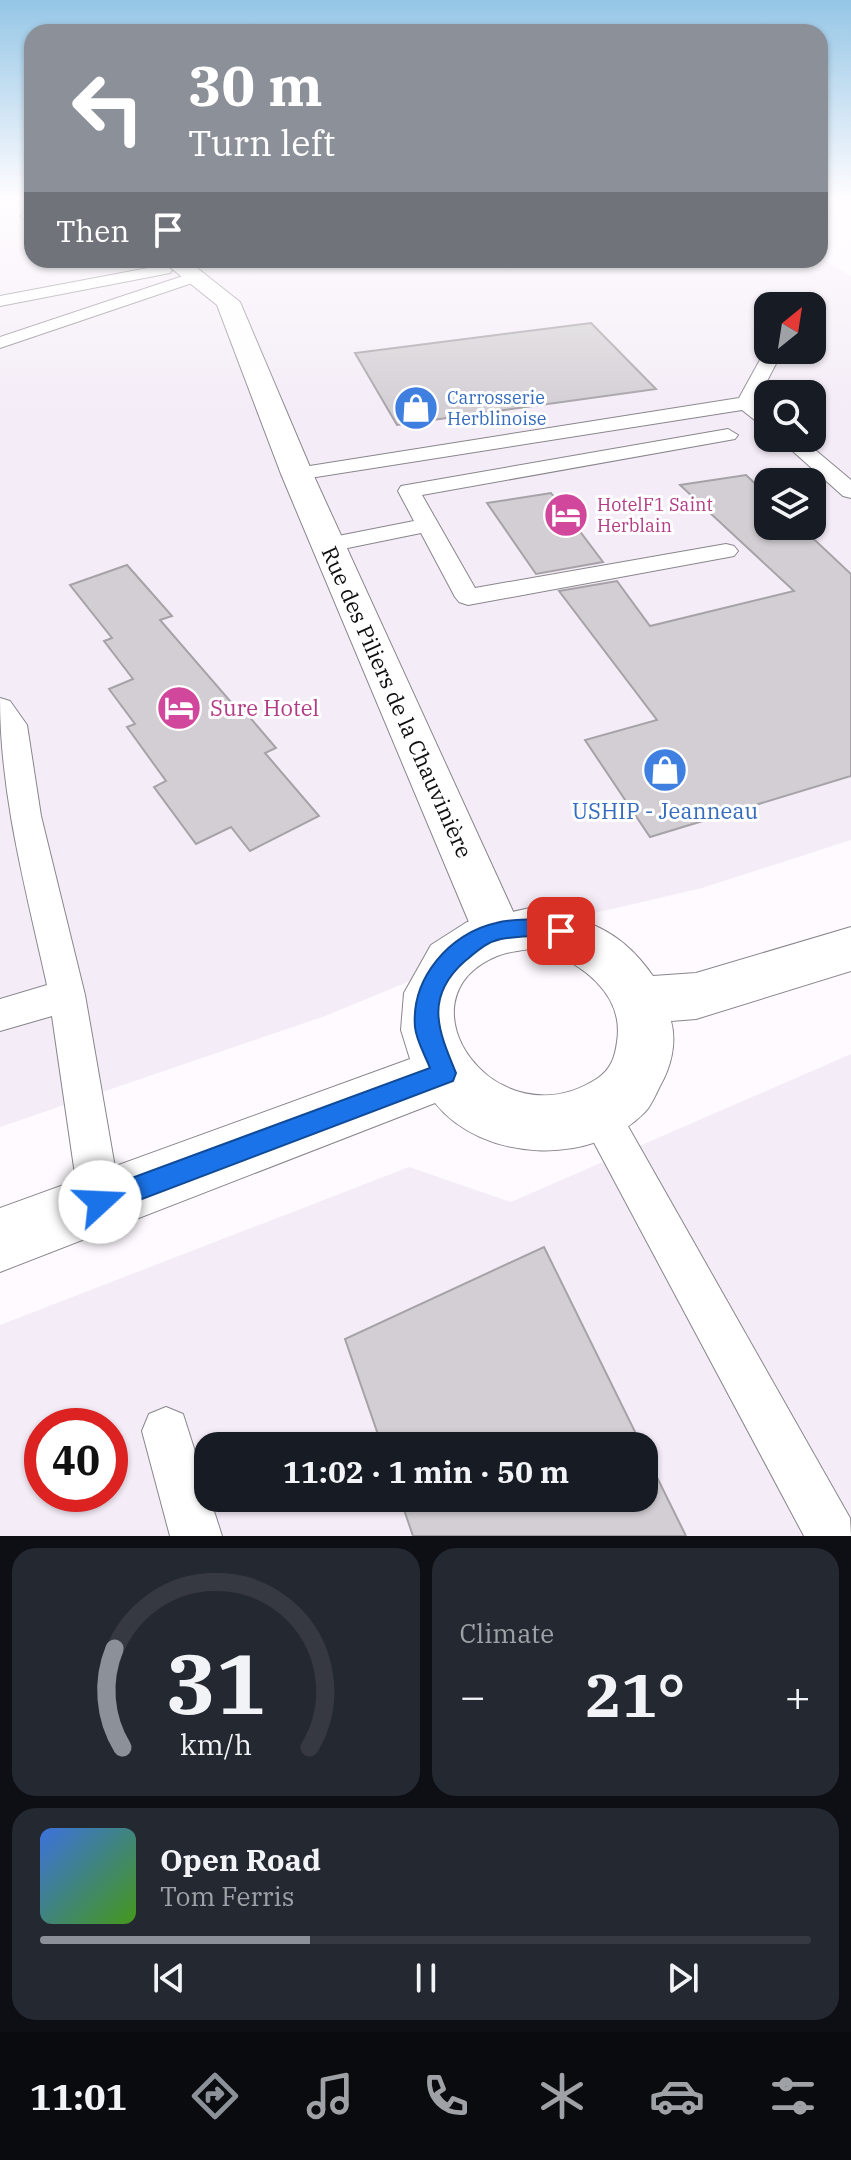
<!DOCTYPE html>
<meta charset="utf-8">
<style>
body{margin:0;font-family:"IBM Plex Serif",serif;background:#242831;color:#f1f3f6;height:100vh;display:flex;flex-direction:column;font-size:30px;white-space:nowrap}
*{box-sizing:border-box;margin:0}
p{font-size:26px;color:#9ea1a6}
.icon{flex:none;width:44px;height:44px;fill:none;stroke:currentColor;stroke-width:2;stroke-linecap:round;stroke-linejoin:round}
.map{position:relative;height:1536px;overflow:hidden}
.side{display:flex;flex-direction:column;gap:12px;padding:12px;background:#0d0f14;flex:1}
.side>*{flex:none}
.guide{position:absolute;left:24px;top:24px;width:804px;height:244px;border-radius:24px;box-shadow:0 2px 6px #0004;background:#8c9099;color:#fff;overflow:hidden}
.needle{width:52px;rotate:30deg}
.tools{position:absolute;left:754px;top:292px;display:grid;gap:16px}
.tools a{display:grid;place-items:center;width:72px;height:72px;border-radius:16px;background:#171b24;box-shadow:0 2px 6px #0004;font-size:40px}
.speed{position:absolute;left:24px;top:1408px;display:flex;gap:16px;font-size:40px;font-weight:700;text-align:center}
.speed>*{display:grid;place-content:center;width:104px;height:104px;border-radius:50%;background:#171b24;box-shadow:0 2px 6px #0004;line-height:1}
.speed .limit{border:12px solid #d22;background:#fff;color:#111}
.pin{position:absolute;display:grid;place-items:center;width:68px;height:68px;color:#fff;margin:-34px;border-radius:16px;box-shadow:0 4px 12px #0006}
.me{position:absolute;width:88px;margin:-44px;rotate:70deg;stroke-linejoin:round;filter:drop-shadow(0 0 6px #0008)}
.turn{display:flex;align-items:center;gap:28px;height:168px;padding:0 32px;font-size:36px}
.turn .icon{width:104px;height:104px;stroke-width:2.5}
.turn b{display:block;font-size:56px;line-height:68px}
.then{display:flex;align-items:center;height:76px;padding:0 32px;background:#0003;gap:16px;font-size:30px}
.big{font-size:60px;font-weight:800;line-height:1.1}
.side .widget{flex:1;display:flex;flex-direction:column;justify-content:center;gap:12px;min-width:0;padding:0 28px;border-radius:24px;background:#242831}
.side .dial{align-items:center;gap:0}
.dial svg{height:208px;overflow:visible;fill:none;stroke:#363941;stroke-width:7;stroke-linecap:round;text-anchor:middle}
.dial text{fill:#f1f3f6;stroke:none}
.song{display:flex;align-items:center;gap:24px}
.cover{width:96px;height:96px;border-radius:12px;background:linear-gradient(135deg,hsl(220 70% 55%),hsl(100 70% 35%))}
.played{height:8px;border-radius:4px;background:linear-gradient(90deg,#8c9099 35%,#363941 35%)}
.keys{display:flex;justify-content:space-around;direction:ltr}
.heat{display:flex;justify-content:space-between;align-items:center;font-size:44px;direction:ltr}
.side .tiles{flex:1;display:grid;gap:12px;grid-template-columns:1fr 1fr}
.widget:last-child{grid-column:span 2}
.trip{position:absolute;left:194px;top:1432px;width:464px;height:80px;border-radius:24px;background:#171b24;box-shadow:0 2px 6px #0004;font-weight:800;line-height:80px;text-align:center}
.tabs{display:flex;height:128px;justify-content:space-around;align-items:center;background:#090b0e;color:#9ea1a6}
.tabs .icon{width:56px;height:56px}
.tabs .active{color:#8c9099}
.tabs b{font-size:36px;color:#f1f3f6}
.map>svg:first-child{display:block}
</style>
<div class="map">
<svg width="851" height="1536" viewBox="0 0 851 1536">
<rect width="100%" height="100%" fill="#fefaff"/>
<g fill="#f4ecf7" fill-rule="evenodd">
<path d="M0,198H32V260L820,258L851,276V840L702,888L548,924L325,1016L0,1127ZM768,306H812V350H768ZM768,394H812V438H768ZM768,482H812V526H768Z"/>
<path d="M851,1054V1536H0V1325L409,1167L511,1202ZM42,1426H110V1494H42ZM208,1446H644V1498H208Z"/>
</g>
<g fill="#d2ced3" stroke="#a6a2a7" stroke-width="2">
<path d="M591,323L656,389L397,425L355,353Z"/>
<path d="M746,475L768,496V526H800L851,574V776L650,837L585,740L657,720L559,591L617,581L650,626L794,591L680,485Z"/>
<path d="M551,493L603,562L536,574L487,503Z"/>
<path d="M127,565L172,616L160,620L236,708L241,707L276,748L265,753L319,816L250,851L231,827L196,844L154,787L166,781L127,727L135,724L109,689L133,679L104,641L112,638L70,585Z"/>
<path d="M544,1247L642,1446H382L345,1339Z"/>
<path d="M644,1451L686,1536H413L400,1498H644Z"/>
</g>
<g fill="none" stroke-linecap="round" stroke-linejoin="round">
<g stroke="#89868b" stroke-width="2">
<g id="lane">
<path d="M27,212L32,213V224L20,216Z"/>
<path d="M69,260H98C92,267 75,267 69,260Z"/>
<path d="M164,265L172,270L170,273L0,306V296Z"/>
<path d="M195,272L201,274V280L0,348V337Z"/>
<path d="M770,353L779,358L756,402L768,411V427L761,425L742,410L297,480L286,474L297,468L739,398L761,358Z"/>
<path d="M728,429L738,435L735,439L422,495L475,588L726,544L734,546L738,551L734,556L468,605L459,602L455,597L421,533L328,552L320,550L316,545L320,540L328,538L414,521L398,491L401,486Z"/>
<path d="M778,438H801L851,480V498L843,496Z"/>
<path d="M0,698L10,701L27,725L41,816L85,995L121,1202L115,1217L100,1223L85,1217L79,1202L52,1016L0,1031V999L47,985C26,890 0,796 0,698Z"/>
<path d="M598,1092L612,1098L850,1518L851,1536H804L584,1124L578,1111L584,1098Z"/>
<path d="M166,1407L183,1414L222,1536H170L142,1431L149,1414Z"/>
</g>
</g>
<g stroke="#89868b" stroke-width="2">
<path id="street" d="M161,260H187L240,302L313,474L522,931L515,946L497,952L479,946L281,474L217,305Z"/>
</g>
<g stroke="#89868b" stroke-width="2">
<path id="secondary" d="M539,906C591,923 620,929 653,976L696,973L851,927V971L696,1019L671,1021C677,1043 671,1067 660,1086C656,1094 651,1106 645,1112C592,1167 482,1162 435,1103L0,1272V1208L410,1059L401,1030L404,993L431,945L467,922ZM539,948C580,962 625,993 617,1042C615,1057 611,1069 598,1078C497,1145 393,999 497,956C509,951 526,950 539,948Z"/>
</g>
<use href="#lane" fill="#fff" fill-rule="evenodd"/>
<use href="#street" fill="#fff" fill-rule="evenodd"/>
<use href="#secondary" fill="#fff" fill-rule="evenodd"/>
</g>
<linearGradient id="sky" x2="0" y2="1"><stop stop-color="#95c6e6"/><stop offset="0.48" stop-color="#fffdff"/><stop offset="1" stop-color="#fffdff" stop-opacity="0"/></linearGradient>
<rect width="851" height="413" fill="url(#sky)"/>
<path fill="#1a73e8" stroke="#114b97" stroke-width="2" d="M539,919L569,925L572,931L569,937C558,941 549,936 538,936C527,936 513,937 501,939C486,942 476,952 465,961C424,997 438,1030 456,1073L453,1081L100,1215L91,1211L87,1202L91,1193L430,1068C425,1055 416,1040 415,1027C411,978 450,933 496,923C510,919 525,920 539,919Z"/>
<defs>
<g id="shop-disc" transform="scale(2.3)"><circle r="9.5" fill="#3f7fe0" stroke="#fff"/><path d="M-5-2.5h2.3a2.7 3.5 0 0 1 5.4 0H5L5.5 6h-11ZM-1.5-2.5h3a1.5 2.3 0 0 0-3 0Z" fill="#fff"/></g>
<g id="hotel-disc" transform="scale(2.3)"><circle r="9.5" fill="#d1479c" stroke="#fff"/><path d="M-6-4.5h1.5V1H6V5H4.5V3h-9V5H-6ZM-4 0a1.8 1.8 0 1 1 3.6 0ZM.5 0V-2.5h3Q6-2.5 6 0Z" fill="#fff"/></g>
</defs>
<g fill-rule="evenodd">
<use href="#shop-disc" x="416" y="408"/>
<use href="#hotel-disc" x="566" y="515"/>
<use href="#hotel-disc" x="179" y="708"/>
<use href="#shop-disc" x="665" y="770"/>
</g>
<g text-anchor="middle" stroke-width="6" stroke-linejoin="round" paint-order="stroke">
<g font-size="18" fill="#366cbe" stroke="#fff" text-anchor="start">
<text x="447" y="404">Carrosserie<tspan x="447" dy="21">Herblinoise</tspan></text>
</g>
<g font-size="18" fill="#b23c85" stroke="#fff" text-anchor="start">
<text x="597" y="511">HotelF1 Saint<tspan x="597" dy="21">Herblain</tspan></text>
</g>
<g font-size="22" fill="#0f0e10" stroke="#fff">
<text transform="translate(397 702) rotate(66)" y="8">Rue des Piliers de la Chauvinière</text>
</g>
<g font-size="22" fill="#b23c85" stroke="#fff" text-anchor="start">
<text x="210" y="716">Sure Hotel</text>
</g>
<g font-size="22" fill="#366cbe" stroke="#fff">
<text x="665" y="819">USHIP - Jeanneau</text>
</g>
</g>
</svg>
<div class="tools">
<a><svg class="needle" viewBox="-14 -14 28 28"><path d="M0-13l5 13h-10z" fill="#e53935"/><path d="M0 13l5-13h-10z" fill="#9ea1a6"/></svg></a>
<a><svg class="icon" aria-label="search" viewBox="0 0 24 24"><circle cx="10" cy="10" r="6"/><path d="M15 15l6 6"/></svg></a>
<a><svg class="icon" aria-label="layers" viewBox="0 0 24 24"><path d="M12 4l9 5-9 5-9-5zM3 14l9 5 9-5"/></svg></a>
</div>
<div class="speed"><div class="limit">40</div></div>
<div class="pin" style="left:561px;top:931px;background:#d93025"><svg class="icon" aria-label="arrive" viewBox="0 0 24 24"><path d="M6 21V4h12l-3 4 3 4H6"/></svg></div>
<svg class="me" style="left:100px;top:1202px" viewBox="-20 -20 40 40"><circle r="19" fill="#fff"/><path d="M0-13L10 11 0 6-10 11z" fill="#1a73e8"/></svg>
<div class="trip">11:02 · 1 min · 50 m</div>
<div class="guide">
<div class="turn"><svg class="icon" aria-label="left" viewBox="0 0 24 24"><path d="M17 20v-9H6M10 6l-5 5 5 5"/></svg><div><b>30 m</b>Turn left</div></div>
<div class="then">Then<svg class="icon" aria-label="arrive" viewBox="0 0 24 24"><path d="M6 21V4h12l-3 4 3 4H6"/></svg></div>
</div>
</div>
<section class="side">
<div class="tiles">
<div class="widget dial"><svg viewBox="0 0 100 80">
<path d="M14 69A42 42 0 1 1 86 69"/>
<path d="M14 69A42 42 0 0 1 11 31" stroke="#8c9099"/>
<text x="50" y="56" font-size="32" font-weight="700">31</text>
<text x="50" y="72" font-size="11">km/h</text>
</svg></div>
<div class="widget"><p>Climate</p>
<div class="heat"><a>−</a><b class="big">21°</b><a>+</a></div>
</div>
<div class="widget">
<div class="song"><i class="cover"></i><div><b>Open Road</b><p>Tom Ferris</p></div></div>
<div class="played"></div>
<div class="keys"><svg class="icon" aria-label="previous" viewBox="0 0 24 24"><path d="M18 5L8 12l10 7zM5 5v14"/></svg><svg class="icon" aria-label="pause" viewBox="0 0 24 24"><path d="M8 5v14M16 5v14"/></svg><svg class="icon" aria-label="next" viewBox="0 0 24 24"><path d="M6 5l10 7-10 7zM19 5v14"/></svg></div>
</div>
</div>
</section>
<nav class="tabs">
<b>11:01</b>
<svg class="icon active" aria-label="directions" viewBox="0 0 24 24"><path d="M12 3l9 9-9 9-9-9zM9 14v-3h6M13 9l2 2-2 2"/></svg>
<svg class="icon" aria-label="music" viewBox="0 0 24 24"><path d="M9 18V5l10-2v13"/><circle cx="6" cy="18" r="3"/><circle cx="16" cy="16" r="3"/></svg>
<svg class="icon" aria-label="phone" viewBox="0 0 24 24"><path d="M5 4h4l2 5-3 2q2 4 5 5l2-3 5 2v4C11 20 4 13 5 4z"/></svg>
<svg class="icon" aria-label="climate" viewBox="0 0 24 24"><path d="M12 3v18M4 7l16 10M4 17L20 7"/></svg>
<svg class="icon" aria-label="car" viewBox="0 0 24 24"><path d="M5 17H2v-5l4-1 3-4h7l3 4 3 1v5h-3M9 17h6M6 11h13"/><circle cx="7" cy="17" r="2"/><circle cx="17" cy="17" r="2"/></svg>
<svg class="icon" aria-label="filters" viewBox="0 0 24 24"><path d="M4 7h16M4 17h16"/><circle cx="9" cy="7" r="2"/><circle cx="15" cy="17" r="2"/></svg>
</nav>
